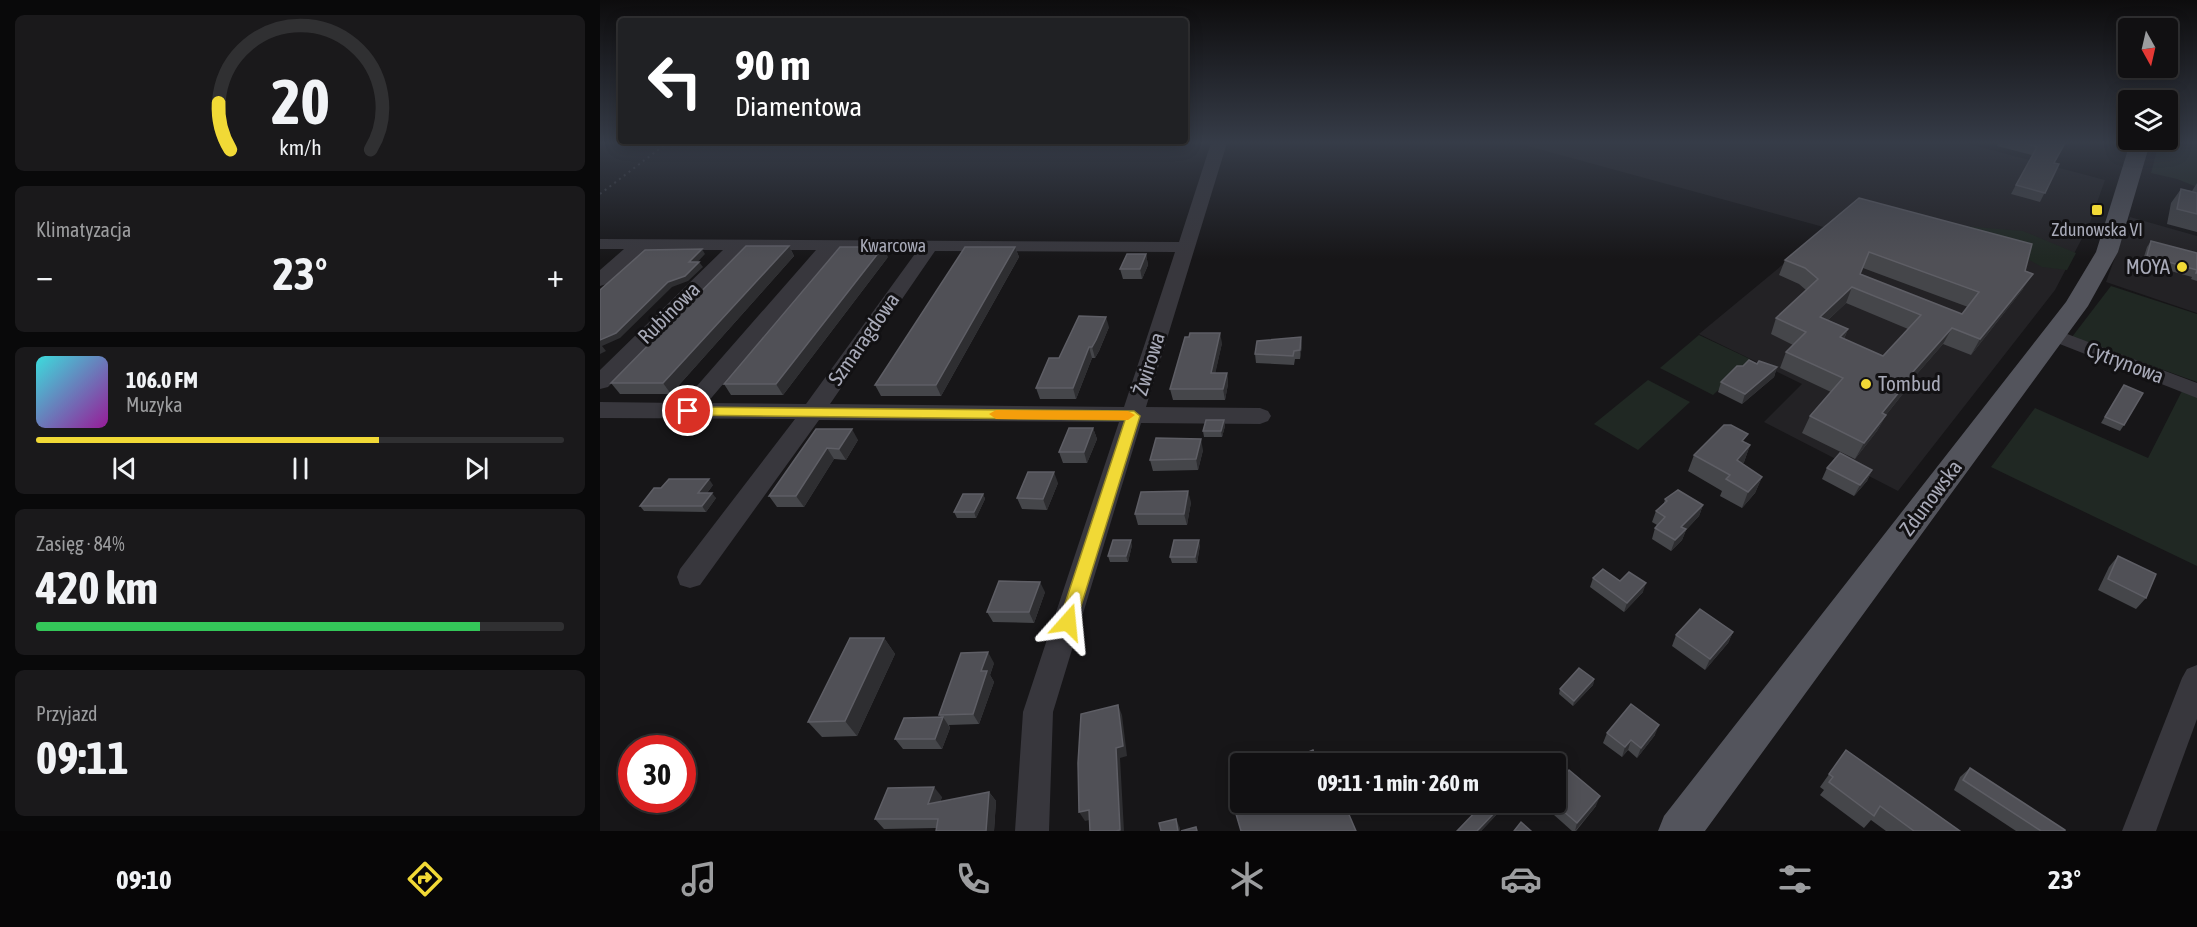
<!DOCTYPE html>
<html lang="pl">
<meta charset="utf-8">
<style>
body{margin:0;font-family:"Asap Condensed",sans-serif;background:#1a191b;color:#f1f3f6;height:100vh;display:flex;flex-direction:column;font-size:22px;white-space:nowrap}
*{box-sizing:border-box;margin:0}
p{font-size:20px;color:#9c9d9f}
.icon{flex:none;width:33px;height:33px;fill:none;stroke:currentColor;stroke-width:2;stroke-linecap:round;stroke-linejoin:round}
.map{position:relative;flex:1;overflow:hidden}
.panel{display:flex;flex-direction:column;gap:15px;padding:15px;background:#09090a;width:600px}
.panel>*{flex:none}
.top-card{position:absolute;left:18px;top:18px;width:570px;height:126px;border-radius:6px;box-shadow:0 3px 15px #0003,0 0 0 2px #303032;background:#202124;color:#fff;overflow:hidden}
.needle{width:39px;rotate:172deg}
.buttons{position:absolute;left:1518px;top:18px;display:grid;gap:12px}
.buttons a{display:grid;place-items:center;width:60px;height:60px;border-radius:6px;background:#111012;box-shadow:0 3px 15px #0003,0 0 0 2px #303032;font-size:30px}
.speed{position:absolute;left:18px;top:735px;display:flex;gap:12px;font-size:30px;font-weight:700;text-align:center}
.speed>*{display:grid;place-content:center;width:78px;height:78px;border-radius:50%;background:#111012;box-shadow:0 3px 15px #0003,0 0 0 2px #303032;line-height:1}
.speed .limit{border:9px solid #d22;background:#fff;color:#111}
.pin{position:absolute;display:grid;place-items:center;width:51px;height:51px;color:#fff;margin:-26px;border:3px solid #fff;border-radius:50%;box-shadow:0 2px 6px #0007}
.me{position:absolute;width:66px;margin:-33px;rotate:18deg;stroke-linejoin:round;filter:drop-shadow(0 0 4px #0008)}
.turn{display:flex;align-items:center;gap:21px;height:126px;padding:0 18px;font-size:27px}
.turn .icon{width:78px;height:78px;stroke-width:2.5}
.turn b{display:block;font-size:42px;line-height:51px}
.big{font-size:45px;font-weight:700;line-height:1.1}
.panel .card{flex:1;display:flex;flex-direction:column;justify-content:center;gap:9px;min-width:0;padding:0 21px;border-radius:9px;background:#1a191b}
.panel .dial{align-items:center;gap:0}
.dial svg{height:156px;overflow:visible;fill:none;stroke:#303032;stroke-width:7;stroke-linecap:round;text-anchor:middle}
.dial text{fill:#f1f3f6;stroke:none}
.song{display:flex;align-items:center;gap:18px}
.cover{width:72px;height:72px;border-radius:9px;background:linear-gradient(135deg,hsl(180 70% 55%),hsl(300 70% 35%))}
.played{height:6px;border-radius:3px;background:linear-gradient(90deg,#f1d936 65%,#303032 65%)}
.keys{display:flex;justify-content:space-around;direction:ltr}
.heat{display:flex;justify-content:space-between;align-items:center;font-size:33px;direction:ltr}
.charge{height:9px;border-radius:4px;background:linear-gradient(90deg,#34c759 84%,#303032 0)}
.trip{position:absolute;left:630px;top:753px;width:336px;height:60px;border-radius:6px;background:#111012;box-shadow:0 3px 15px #0003,0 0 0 2px #303032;font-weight:700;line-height:60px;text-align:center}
.tabs{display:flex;height:96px;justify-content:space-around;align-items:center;background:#070607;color:#9c9d9f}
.tabs .icon{width:42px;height:42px}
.tabs .selected{color:#f1d936}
.tabs b{font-size:27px;color:#f1f3f6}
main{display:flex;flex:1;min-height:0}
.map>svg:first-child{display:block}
</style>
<main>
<section class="panel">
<div class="card dial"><svg viewBox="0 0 100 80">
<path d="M14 69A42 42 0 1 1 86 69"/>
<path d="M14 69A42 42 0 0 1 8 45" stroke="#f1d936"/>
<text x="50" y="56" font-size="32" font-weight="700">20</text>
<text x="50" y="72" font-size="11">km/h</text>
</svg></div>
<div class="card"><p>Klimatyzacja</p>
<div class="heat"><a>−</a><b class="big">23°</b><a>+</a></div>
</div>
<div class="card">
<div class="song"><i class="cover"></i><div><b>106.0 FM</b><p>Muzyka</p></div></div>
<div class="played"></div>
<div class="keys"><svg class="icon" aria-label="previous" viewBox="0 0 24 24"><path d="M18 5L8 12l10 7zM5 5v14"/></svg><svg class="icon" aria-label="pause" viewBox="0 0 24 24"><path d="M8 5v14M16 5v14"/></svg><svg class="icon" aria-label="next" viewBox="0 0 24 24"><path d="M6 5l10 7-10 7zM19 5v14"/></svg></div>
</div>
<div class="card"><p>Zasięg · 84%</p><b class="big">420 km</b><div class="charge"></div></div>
<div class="card"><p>Przyjazd</p><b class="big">09:11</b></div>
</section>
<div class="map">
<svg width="1597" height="831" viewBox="0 0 1597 831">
<rect width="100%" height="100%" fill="#171618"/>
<g fill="#232225">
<path d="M917,143H1365L1505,180L1489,225L1455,290L1298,491L1164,422L1202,384L1099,334L1227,228Z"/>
<path d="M1530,217L1597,236V313L1506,282Z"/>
</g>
<g fill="#202823">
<path d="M1559,143H1597V187L1577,179L1551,173Z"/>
<path d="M1328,223L1423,231L1476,253L1467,270L1442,267L1424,257Z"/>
<path d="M1511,286L1597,314V382L1472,337Z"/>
<path d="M1099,335L1150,359L1113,395L1060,368Z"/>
<path d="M1048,380L1090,402L1038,450L994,424Z"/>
<path d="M1583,389L1597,396V566L1391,467L1435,408L1548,458Z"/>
</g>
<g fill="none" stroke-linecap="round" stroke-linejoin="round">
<path stroke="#3d3e44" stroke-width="2" stroke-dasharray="2 4" stroke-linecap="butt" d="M0,194L67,143"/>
<g fill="#38373d" fill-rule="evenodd">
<path d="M611,143H627L546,407L660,408L668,411L671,416L668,421L660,424L541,423L453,712L449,831H415L423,712L519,422L219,420L100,585L90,588L80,585L77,577L80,569L195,419L0,418V402L82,403L216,250H143L8,387L0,389V370L123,250H45L7,284L0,286V270L24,249H0V239L579,242ZM236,251H317L206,404L107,403ZM335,251L575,252L524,407L230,404Z"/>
<path d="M1454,329L1597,383V398L1447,339L1444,335L1447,331Z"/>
<path d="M1597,665V719L1556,831H1522L1582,678L1587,669Z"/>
</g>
<path fill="#53545c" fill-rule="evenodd" d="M1530,143H1550L1518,252L1488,306L1105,831H1058L1064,816L1466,302L1496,252Z"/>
</g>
<g fill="#45464a" fill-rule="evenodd">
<path d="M1399,143H1466L1454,163L1459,164L1440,202L1411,194L1432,155L1397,146Z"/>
<path d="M1597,183V232L1567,224L1571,203L1581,189L1592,191Z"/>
<path d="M1259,198L1425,271L1423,289L1371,355L1343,344L1309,383L1305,391L1286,415L1277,431L1255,459L1202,433L1210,416L1231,392L1180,368L1186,352L1193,345L1171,334L1176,318L1206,290L1199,284L1179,275L1185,260ZM1263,268L1368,307L1362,314L1260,274ZM1246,303L1308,329L1283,356L1244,339L1248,329L1228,320Z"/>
<path d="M1551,241L1597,253V281L1591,279L1592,277L1542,263L1547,247Z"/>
<path d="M189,246L194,256L71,394H20L11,383Z"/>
<path d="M415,247L419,257L341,396H281L275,385Z"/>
<path d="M546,254L548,265L542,279H523L520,269Z"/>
<path d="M288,257L183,395H131L124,384Z"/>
<path d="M509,327L499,351L495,358H492L476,399H440L436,388L459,358Z"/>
<path d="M622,343L615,373H627L628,384L625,400H573L570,389Z"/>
<path d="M702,345L700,359H695L694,365L656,363L655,354Z"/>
<path d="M1157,364L1177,367L1174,377L1142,404L1118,392L1121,382L1143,366Z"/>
<path d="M1524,385V425L1520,431L1501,423Z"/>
<path d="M624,420L625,426L622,437H604L603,431Z"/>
<path d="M493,428L497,439L487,463H463L459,452Z"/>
<path d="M216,429L258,440L246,460L234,459L204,507H177L169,496Z"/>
<path d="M1145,442L1150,445L1144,462L1142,464L1162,477L1155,493L1142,508L1120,496L1122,491L1088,471L1094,455Z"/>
<path d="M603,450L598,470L553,471L550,460Z"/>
<path d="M1227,468L1272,470L1267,481L1254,496L1222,479Z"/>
<path d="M458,483L447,510L422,509L417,498Z"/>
<path d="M113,485L107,493L116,498L106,512L44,511L40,506Z"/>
<path d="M383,494L385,499L376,518H357L354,512Z"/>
<path d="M1065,499L1103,505L1099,516L1086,530L1082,540L1071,551L1052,539L1055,528L1057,525L1052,522L1056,511L1064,503Z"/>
<path d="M591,502L587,525H538L535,514Z"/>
<path d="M532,545L528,562H510L508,556Z"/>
<path d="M600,545L597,563H572L570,557Z"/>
<path d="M1518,556L1546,598L1536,609L1498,590L1509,567Z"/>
<path d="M993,578L1020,581L1043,592L1024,612L990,587Z"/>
<path d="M445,592L434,623L393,622L387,612Z"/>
<path d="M1133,632L1128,643L1105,670L1072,646L1076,635Z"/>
<path d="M284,638L295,654L257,736L222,737L208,722Z"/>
<path d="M394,663L390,675L394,682L379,724L349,725L350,728L342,749H303L295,739L341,717L339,715Z"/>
<path d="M994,679L993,685L973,706L959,694L960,689Z"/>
<path d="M1007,733L1055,735L1037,758L1028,750L1022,757L1003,743Z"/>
<path d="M1246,750L1360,831H1286L1271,820L1264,828L1220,795L1224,790L1220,787Z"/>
<path d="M1370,768L1465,831H1416L1354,790L1360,777Z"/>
<path d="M389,792L396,801L394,831H336V828L284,829L275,819L342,797L340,802Z"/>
<path d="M870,802H900L902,805L901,810L881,831H857L877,810Z"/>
<path d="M945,802H956L996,806L976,831H972L944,806Z"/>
</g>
<g fill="#2e2e31">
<path d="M189,246L194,256L71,394L63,383Z"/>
<path d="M283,247L288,257L183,395L176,384Z"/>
<path d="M415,247L419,257L341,396L336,385Z"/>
<path d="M102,249L105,254L93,267L89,262Z"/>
<path d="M546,254L548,265L542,279L540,269Z"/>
<path d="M99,262L103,267L88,281L72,287L20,338L2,346L6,351L0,354V340L68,282Z"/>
<path d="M1433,274L1423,289L1371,355L1380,339Z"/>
<path d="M1252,287L1246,303L1214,333L1220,317Z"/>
<path d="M506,317L509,327L499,351L495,358L492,347Z"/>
<path d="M1352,328L1343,344L1309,383L1305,391L1286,415L1277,431L1255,459L1264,443L1282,413L1311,374Z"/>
<path d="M1248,329L1241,345L1240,337Z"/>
<path d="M620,333L622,343L613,384L611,373Z"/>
<path d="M701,337L702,345L700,359V350Z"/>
<path d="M489,347L492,358L476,399L473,388Z"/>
<path d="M1177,367L1174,377L1142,404L1145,394Z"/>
<path d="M627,373L628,384L625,400L623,389Z"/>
<path d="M624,420L625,426L622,437L621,431Z"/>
<path d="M493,428L497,439L487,463L484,452Z"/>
<path d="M252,429L258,440L246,460L239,449Z"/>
<path d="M601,439L603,450L598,470L596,459Z"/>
<path d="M1150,445L1144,462L1131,477L1137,460Z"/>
<path d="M227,448L234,459L204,507L196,496Z"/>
<path d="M1272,470L1267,481L1254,496L1260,485Z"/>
<path d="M454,472L458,483L447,510L443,499Z"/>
<path d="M1162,477L1155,493L1142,508L1148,492Z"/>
<path d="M109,479L113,485L103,498L98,493Z"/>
<path d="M588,491L591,502L587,525L584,514Z"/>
<path d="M112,493L116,498L106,512L102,506Z"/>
<path d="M383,494L385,499L376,518L374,512Z"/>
<path d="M1103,505L1099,516L1086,530L1082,540L1071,551L1075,540L1081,527Z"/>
<path d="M531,540L532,545L528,562L526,556Z"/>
<path d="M599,540L600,545L597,563L595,557Z"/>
<path d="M440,582L445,592L434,623L429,612Z"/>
<path d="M1046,583L1043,592L1024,612L1027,603Z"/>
<path d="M1133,632L1128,643L1105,670L1110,659Z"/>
<path d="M284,638L295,654L257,736L245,721Z"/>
<path d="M388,652L394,663L390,675L394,682L379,724L373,714L381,671Z"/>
<path d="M994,679L993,685L973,706L974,701Z"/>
<path d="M518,705L522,715L527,756L520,758L524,831H516V748Z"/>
<path d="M343,717L350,728L342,749L335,739Z"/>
<path d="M1059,725L1055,735L1037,758L1041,748Z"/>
<path d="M1031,740L1028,750L1022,757L1025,747Z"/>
<path d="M334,787L342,797L336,814L328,804Z"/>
<path d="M389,792L396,801L394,831H386Z"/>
<path d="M1000,796L996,806L975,831L977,823Z"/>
<path d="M902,805L901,810L881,831H877Z"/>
<path d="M489,810L494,819L485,821L479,812Z"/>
<path d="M576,819L580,828V831H578Z"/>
</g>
<g fill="#505056" stroke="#5e5e65" stroke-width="1.5" fill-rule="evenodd">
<path d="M1424,143H1465L1454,163L1459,164L1445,193L1416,185L1437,147Z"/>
<path d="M1581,189L1597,193V214L1577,209Z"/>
<path d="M1259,198L1432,244L1425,271L1433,274L1380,339L1352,328L1311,374L1313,375L1282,413L1286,415L1264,443L1210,416L1243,378L1186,352L1206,332L1176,318L1218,279L1205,268L1185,260ZM1269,252L1379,292L1362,314L1260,274ZM1252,287L1321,315L1283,356L1240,337L1248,329L1220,317Z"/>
<path d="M1551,241L1597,253V273H1596L1597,270L1547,256Z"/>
<path d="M146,246H189L63,383H11Z"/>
<path d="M240,247H283L176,384H124Z"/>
<path d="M365,247H415L336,385H275Z"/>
<path d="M102,249L89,262H99L85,276L68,282L16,333L0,340V290L45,250Z"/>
<path d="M527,254H546L540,269H520Z"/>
<path d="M479,316L506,317L496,340L492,347H489L473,388H436L449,358H459Z"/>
<path d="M590,333H620L611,373H627L623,389H570L585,337H589Z"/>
<path d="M701,337L700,350L694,351L693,356L655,354L657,341Z"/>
<path d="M1149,360L1157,364L1159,361L1177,367L1145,394L1121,382L1137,366H1143Z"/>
<path d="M1524,385L1543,393L1524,425L1505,417Z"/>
<path d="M606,420H624L621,431H603Z"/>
<path d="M1124,425H1131L1148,434L1142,441L1150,445L1137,460L1162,477L1148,492L1126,479L1130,475L1094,455Z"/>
<path d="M469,428H493L484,452H459Z"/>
<path d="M216,429H252L239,449L227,448L196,496H169Z"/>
<path d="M556,438L601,439L596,459L550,460Z"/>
<path d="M1240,453L1272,470L1260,485L1227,468Z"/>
<path d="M428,472H454L443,499L417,498Z"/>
<path d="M69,479H109L98,493H112L102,506H40L54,488H61Z"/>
<path d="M1078,490L1103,505L1081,527L1086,529L1075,540L1055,528L1065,517L1056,511L1067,501L1065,499Z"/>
<path d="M588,491L584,514H535L541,492Z"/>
<path d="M363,494H383L374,512H354Z"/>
<path d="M513,540H531L526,556H508Z"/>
<path d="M574,540H599L595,557H570Z"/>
<path d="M1518,556L1556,574L1546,598L1508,579Z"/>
<path d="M1003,569L1020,581L1029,572L1046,583L1027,603L993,578Z"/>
<path d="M399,581L440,582L429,612H387Z"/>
<path d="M1100,609L1133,632L1110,659L1076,635Z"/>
<path d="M250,638H284L245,721L208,722Z"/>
<path d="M388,652L381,671H387L373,714L339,715L361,653Z"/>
<path d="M979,668L994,679L974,701L960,689Z"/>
<path d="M1031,704L1059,725L1041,748L1031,740L1025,747L1007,733Z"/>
<path d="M518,705L523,746L516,748L520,830L516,831H490L489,810L479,812L478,763L481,714Z"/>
<path d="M343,717L335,739H295L304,718Z"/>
<path d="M713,750L718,764H681Z"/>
<path d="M1246,750L1360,831H1314L1280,806L1274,816L1229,782L1233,777L1229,774Z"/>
<path d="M1370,768L1465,830V831H1441L1363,780Z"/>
<path d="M969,770L1000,796L977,823L953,802H956V786Z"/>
<path d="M334,787L328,804L389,792L386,831H336L338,819H275L288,788Z"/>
<path d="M640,793V802H734L735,807L744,803L756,831H641L631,797Z"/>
<path d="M875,802H900L902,805L877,831H857L880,807Z"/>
<path d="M576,819L578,831H561L559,823Z"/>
<path d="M921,822L931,831H914Z"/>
<path d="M596,827L597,831H581Z"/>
</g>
<linearGradient id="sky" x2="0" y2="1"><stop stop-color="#0d0c0d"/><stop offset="0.55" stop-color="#363c48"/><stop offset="1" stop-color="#363c48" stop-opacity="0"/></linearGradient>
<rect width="1597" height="259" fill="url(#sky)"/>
<path fill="#f1d936" stroke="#9d8d23" stroke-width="1.5" d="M88,407L534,411L540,416L476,622L474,627L468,629L462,627L459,622L525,420L83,415L81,411Z"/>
<path fill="#f59e0b" d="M396,410L528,411L535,415L528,420L396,419L389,414Z"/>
<g fill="#f1d936" stroke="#121113" stroke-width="2">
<rect x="1491" y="204" width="12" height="12" rx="3"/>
<circle cx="1582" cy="267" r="6"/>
<circle cx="1266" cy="384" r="6"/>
</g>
<g text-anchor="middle" stroke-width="6" stroke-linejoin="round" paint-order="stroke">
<g font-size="18" fill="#a8aab8" stroke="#121113">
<text x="1497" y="236">Zdunowska VI</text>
</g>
<g font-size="18" fill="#a8aab8" stroke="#121113">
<text x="293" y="252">Kwarcowa</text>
</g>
<g font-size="21" fill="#a8aab8" stroke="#121113" text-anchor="end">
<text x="1570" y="274">MOYA</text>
<text x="1278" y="391" text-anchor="start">Tombud</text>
</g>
<g font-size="21" fill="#a8aab8" stroke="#121113">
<text transform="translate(69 313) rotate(-45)" y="7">Rubinowa</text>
<text transform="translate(264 339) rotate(-55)" y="7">Szmaragdowa</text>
<text transform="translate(1525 363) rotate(21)" y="7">Cytrynowa</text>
<text transform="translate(549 364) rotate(-73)" y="7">Żwirowa</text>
<text transform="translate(1331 498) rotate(-53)" y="7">Zdunowska</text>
</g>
</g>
</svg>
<div class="buttons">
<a><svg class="needle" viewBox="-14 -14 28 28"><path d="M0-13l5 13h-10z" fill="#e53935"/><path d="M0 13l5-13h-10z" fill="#9c9d9f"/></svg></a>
<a><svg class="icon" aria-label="layers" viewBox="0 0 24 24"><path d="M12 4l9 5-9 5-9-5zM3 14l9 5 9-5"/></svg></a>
</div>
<div class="speed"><div class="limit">30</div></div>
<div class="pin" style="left:88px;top:411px;background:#d93025"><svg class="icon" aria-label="arrive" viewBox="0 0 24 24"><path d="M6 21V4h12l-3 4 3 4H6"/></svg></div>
<svg class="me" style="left:468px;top:622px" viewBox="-20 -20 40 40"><path d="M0-17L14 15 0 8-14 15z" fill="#f1d936" stroke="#fff" stroke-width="4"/></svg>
<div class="trip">09:11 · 1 min · 260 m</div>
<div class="top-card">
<div class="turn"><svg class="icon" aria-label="left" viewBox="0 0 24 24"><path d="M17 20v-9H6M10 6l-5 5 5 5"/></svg><div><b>90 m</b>Diamentowa</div></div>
</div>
</div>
</main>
<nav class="tabs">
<b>09:10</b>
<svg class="icon selected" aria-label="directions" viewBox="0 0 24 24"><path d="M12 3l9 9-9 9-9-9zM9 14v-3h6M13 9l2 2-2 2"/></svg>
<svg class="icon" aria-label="music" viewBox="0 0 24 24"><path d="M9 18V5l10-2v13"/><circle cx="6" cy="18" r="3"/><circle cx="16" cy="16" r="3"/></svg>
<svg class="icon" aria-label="phone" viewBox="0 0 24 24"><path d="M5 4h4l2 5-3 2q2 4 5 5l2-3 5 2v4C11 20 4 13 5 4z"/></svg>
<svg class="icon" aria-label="climate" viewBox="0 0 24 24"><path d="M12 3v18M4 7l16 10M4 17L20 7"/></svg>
<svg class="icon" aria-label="car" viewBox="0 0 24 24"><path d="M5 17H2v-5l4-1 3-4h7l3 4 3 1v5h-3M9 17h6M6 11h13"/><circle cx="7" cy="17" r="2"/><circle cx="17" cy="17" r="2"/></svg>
<svg class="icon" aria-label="filters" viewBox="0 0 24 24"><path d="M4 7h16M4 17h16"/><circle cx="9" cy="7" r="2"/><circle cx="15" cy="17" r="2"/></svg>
<b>23°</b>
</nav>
